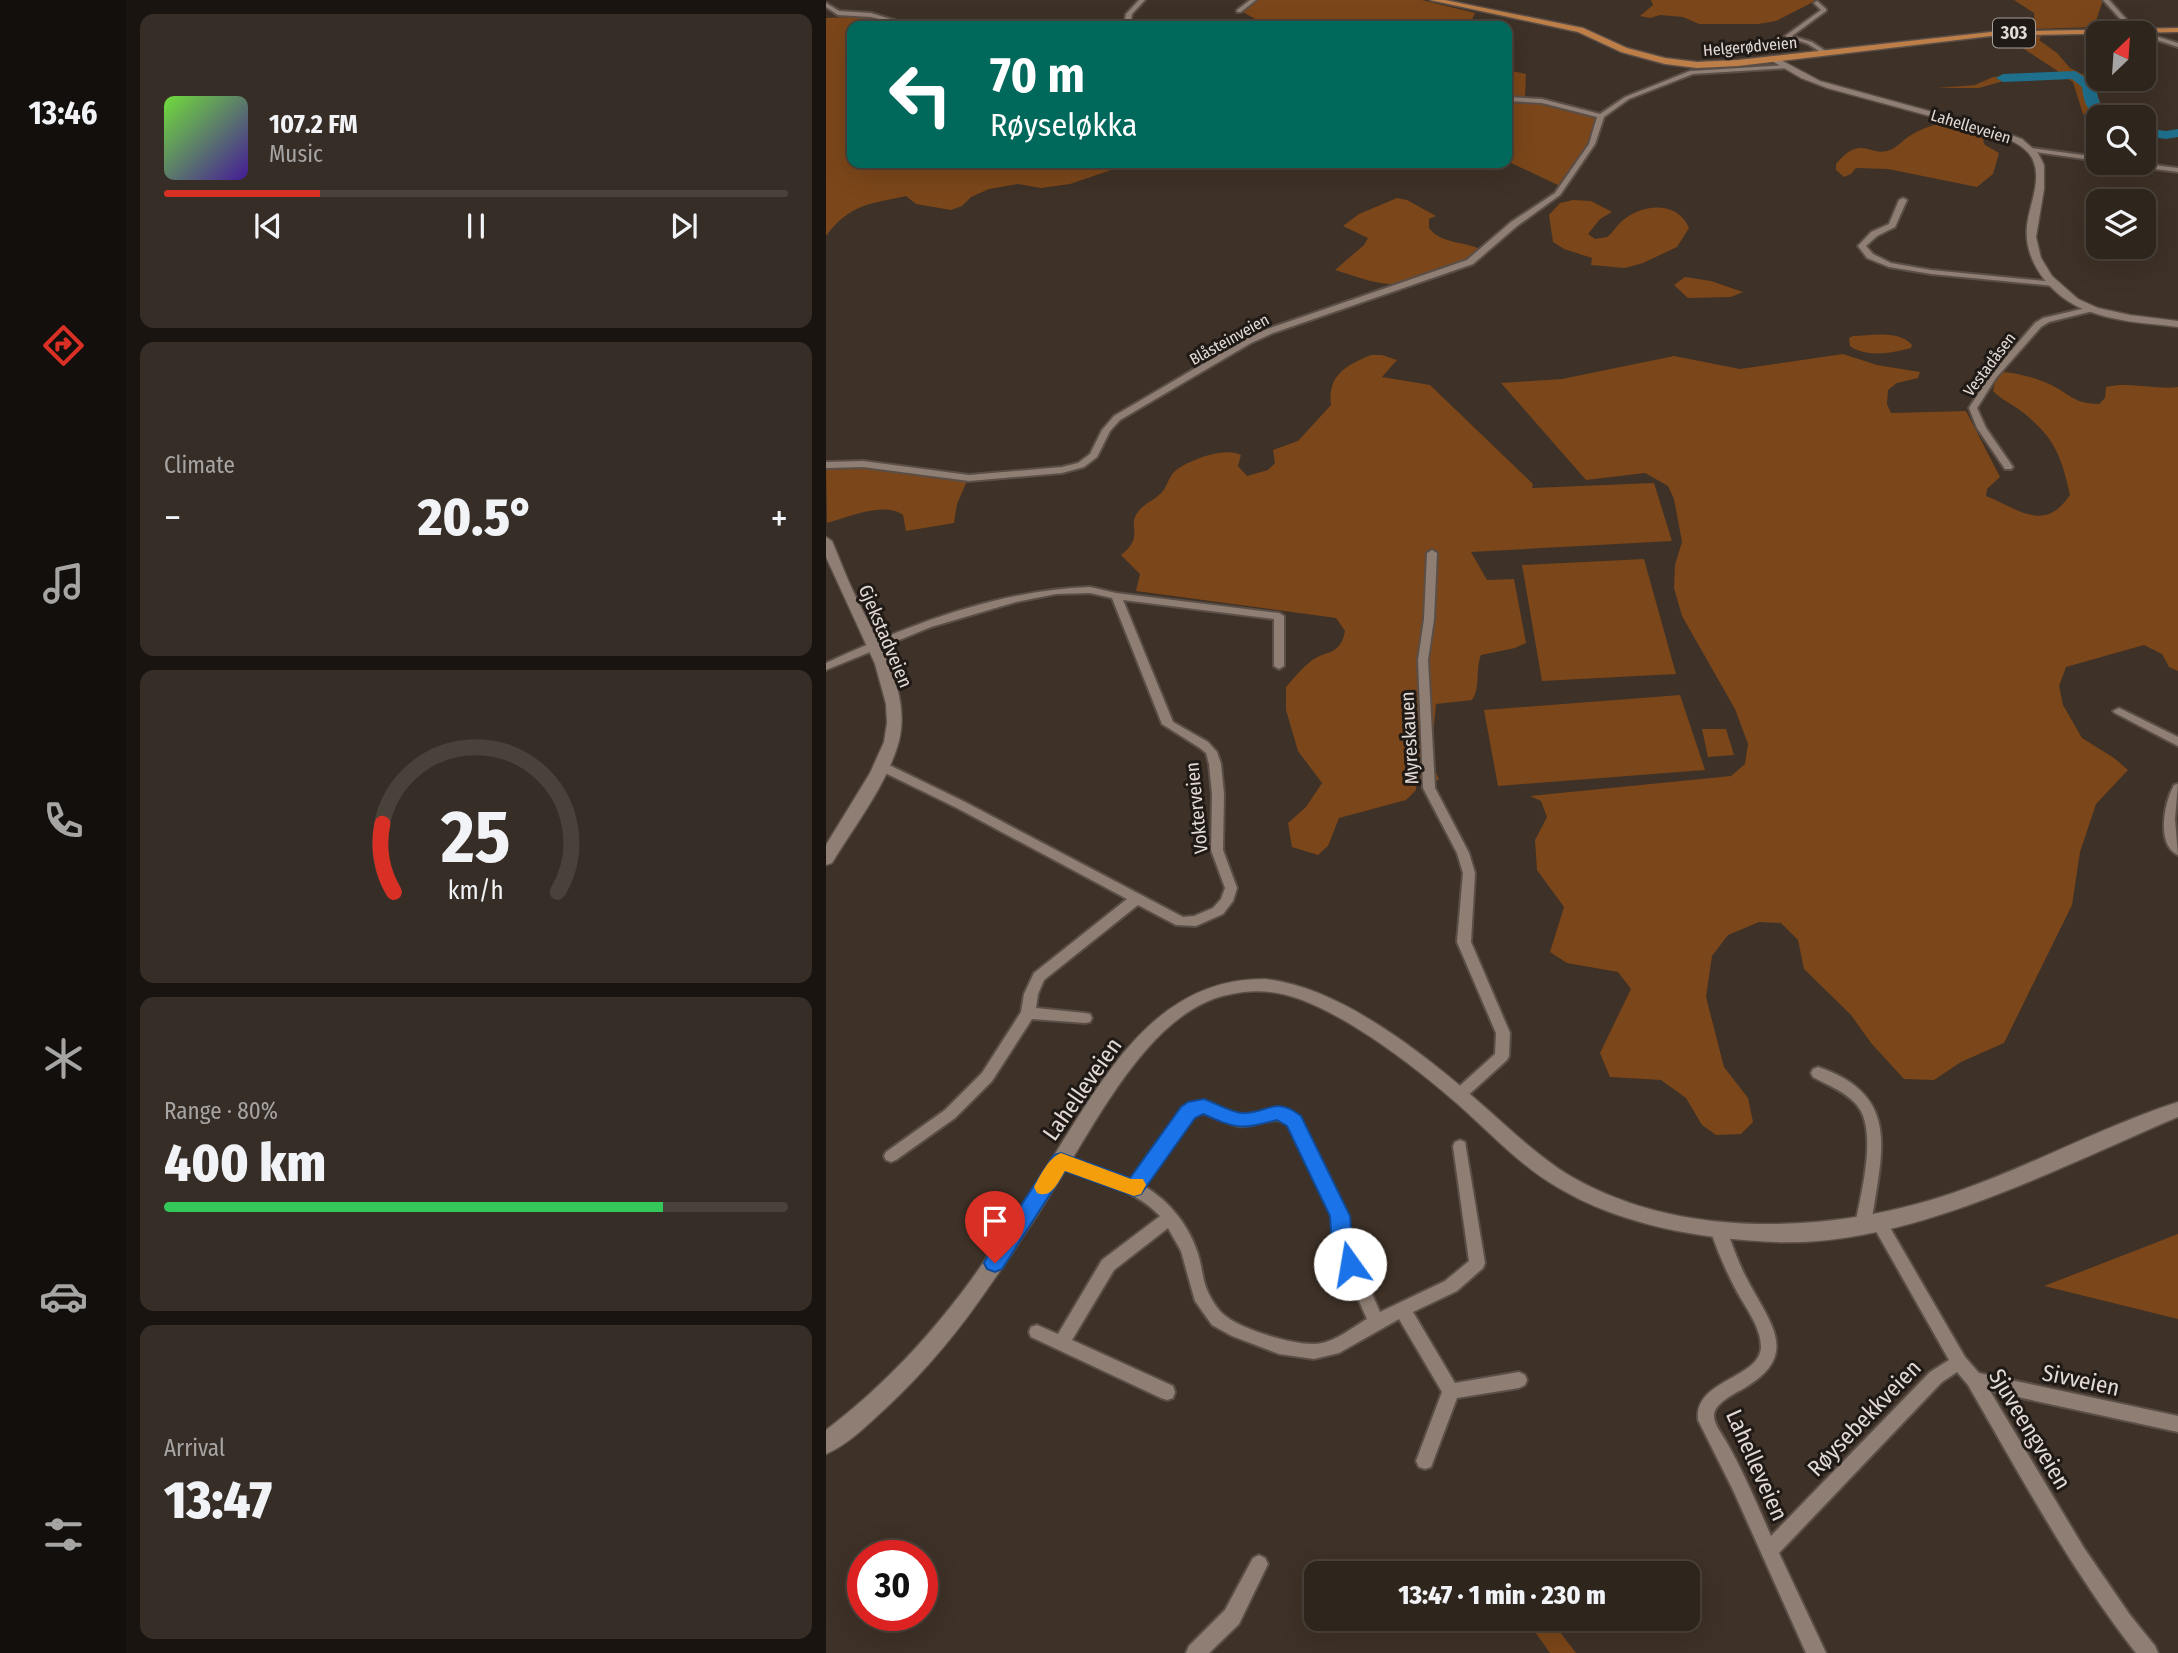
<!DOCTYPE html>
<meta charset="utf-8">
<style>
body{margin:0;font-family:"Fira Sans Condensed",sans-serif;background:#362d26;color:#f1f3f6;height:100vh;display:flex;flex-direction:column;font-size:26px;white-space:nowrap}
*{box-sizing:border-box;margin:0}
p{font-size:23px;color:#a7a5a4}
.icon{flex:none;width:38px;height:38px;fill:none;stroke:currentColor;stroke-width:2;stroke-linecap:round;stroke-linejoin:round}
.map{position:relative;flex:1;overflow:hidden}
.panel{display:flex;flex-direction:column;gap:14px;padding:14px;background:#191410;width:700px}
.panel>*{flex:none}
.banner{position:absolute;left:21px;top:21px;width:665px;height:147px;border-radius:14px;box-shadow:0 7px 28px #0002,0 0 0 2px #49423b;background:#00695c;color:#fff;overflow:hidden}
.needle{width:46px;rotate:25deg}
.buttons{position:absolute;left:1260px;top:21px;display:grid;gap:14px}
.buttons a{display:grid;place-items:center;width:70px;height:70px;border-radius:14px;background:#2e251d;box-shadow:0 7px 28px #0002,0 0 0 2px #49423b;font-size:35px}
.speed{position:absolute;left:21px;top:1540px;display:flex;gap:14px;font-size:35px;font-weight:700;text-align:center}
.speed>*{display:grid;place-content:center;width:91px;height:91px;border-radius:50%;background:#2e251d;box-shadow:0 7px 28px #0002,0 0 0 2px #49423b;line-height:1}
.speed .limit{border:10px solid #d22;background:#fff;color:#111}
.pin{position:absolute;display:grid;place-items:center;width:60px;height:60px;color:#fff;margin:-72px -30px;border-radius:50% 50% 50% 0;rotate:-45deg;box-shadow:0 0 7px #0007}
.pin .icon{rotate:45deg}
.me{position:absolute;width:77px;margin:-38px;rotate:347deg;stroke-linejoin:round;filter:drop-shadow(0 0 5px #0008)}
.turn{display:flex;align-items:center;gap:24px;height:147px;padding:0 28px;font-size:32px}
.turn .icon{width:91px;height:91px;stroke-width:2.5}
.turn b{display:block;font-size:49px;line-height:60px}
.big{font-size:52px;font-weight:800;line-height:1.1}
.panel .widget{flex:1;display:flex;flex-direction:column;justify-content:center;gap:10px;min-width:0;padding:0 24px;border-radius:14px;background:#362d26}
.panel .dial{align-items:center;gap:0}
.dial svg{height:182px;overflow:visible;fill:none;stroke:#49423b;stroke-width:7;stroke-linecap:round;text-anchor:middle}
.dial text{fill:#f1f3f6;stroke:none}
.song{display:flex;align-items:center;gap:21px}
.cover{width:84px;height:84px;border-radius:10px;background:linear-gradient(135deg,hsl(100 70% 55%),hsl(260 70% 35%))}
.played{height:7px;border-radius:4px;background:linear-gradient(90deg,#d93025 25%,#49423b 25%)}
.keys{display:flex;justify-content:space-around;direction:ltr}
.heat{display:flex;justify-content:space-between;align-items:center;font-size:38px;direction:ltr}
.charge{height:10px;border-radius:5px;background:linear-gradient(90deg,#34c759 80%,#49423b 0)}
.trip{position:absolute;left:478px;top:1561px;width:396px;height:70px;border-radius:14px;background:#2e251d;box-shadow:0 7px 28px #0002,0 0 0 2px #49423b;font-weight:800;line-height:70px;text-align:center}
main{display:flex;flex:1;min-height:0}
.tab-bar{display:flex;flex-direction:column;width:126px;justify-content:space-around;align-items:center;background:#120f0c;color:#a7a5a4}
.tab-bar .icon{width:49px;height:49px}
.tab-bar .selected{color:#d93025}
.tab-bar b{font-size:32px;color:#f1f3f6}
.map>svg:first-child{display:block}
</style>
<main>
<nav class="tab-bar">
<b>13:46</b>
<svg class="icon selected" aria-label="directions" viewBox="0 0 24 24"><path d="M12 3l9 9-9 9-9-9zM9 14v-3h6M13 9l2 2-2 2"/></svg>
<svg class="icon" aria-label="music" viewBox="0 0 24 24"><path d="M9 18V5l10-2v13"/><circle cx="6" cy="18" r="3"/><circle cx="16" cy="16" r="3"/></svg>
<svg class="icon" aria-label="phone" viewBox="0 0 24 24"><path d="M5 4h4l2 5-3 2q2 4 5 5l2-3 5 2v4C11 20 4 13 5 4z"/></svg>
<svg class="icon" aria-label="climate" viewBox="0 0 24 24"><path d="M12 3v18M4 7l16 10M4 17L20 7"/></svg>
<svg class="icon" aria-label="car" viewBox="0 0 24 24"><path d="M5 17H2v-5l4-1 3-4h7l3 4 3 1v5h-3M9 17h6M6 11h13"/><circle cx="7" cy="17" r="2"/><circle cx="17" cy="17" r="2"/></svg>
<svg class="icon" aria-label="filters" viewBox="0 0 24 24"><path d="M4 7h16M4 17h16"/><circle cx="9" cy="7" r="2"/><circle cx="15" cy="17" r="2"/></svg>
</nav>
<section class="panel">
<div class="widget">
<div class="song"><i class="cover"></i><div><b>107.2 FM</b><p>Music</p></div></div>
<div class="played"></div>
<div class="keys"><svg class="icon" aria-label="previous" viewBox="0 0 24 24"><path d="M18 5L8 12l10 7zM5 5v14"/></svg><svg class="icon" aria-label="pause" viewBox="0 0 24 24"><path d="M8 5v14M16 5v14"/></svg><svg class="icon" aria-label="next" viewBox="0 0 24 24"><path d="M6 5l10 7-10 7zM19 5v14"/></svg></div>
</div>
<div class="widget"><p>Climate</p>
<div class="heat"><a>−</a><b class="big">20.5°</b><a>+</a></div>
</div>
<div class="widget dial"><svg viewBox="0 0 100 80">
<path d="M14 69A42 42 0 1 1 86 69"/>
<path d="M14 69A42 42 0 0 1 9 39" stroke="#d93025"/>
<text x="50" y="56" font-size="32" font-weight="700">25</text>
<text x="50" y="72" font-size="11">km/h</text>
</svg></div>
<div class="widget"><p>Range · 80%</p><b class="big">400 km</b><div class="charge"></div></div>
<div class="widget"><p>Arrival</p><b class="big">13:47</b></div>
</section>
<div class="map">
<svg width="1352" height="1653" viewBox="0 0 1352 1653">
<rect width="100%" height="100%" fill="#3e3127"/>
<g fill="#7b4619">
<path d="M431,0H596L649,13L643,26H450L434,22L417,12Z"/>
<path d="M825,0H991L950,21L932,24H873L857,17L834,15L824,18L814,16L827,5Z"/>
<path d="M1188,0H1277L1268,27L1209,29L1208,13Z"/>
<path d="M44,16L53,22L75,26H26V163H306L244,184L215,188L192,184L163,189L145,197L136,206L125,210L90,204L80,196C43,204 24,204 0,236V18Z"/>
<path d="M1189,35H1216L1213,40L1231,53L1244,68L1266,79L1277,111L1294,117L1272,118L1257,114L1247,82L1240,78L1181,80L1153,88H1111L1149,85L1167,77L1233,72L1183,39Z"/>
<path d="M681,70L700,74L699,96L681,97Z"/>
<path d="M681,100L710,102L773,118L760,148L734,186L681,161Z"/>
<path d="M1123,122L1162,132L1164,135L1157,141L1159,145L1173,153L1167,174L1151,187L1062,169L1030,168L1025,174L1018,177L1010,170V164C1035,133 1044,158 1064,150C1070,148 1076,141 1082,137C1094,129 1108,124 1123,122Z"/>
<path d="M571,198L581,200L610,216L603,219V228C616,245 640,241 656,250C636,264 588,286 563,284C545,283 526,275 509,270L538,245L542,238L517,226L533,214Z"/>
<path d="M747,200L765,201L786,212L774,219L762,234L769,239L781,237C787,233 790,226 796,221C817,203 852,201 863,228L851,247L817,263L799,268L765,265L766,258L738,249L727,242L723,215L734,203Z"/>
<path d="M859,277L885,281L917,292L905,297L862,298L848,285Z"/>
<path d="M1027,336C1045,335 1074,330 1086,345L1085,348C1066,353 1041,358 1024,346L1023,338Z"/>
<path d="M1017,354L1051,365L1094,372L1092,378L1071,383L1062,390L1061,404L1065,413L1140,411L1174,477L1161,489L1160,496C1191,508 1218,534 1244,495C1235,454 1228,437 1195,411C1186,404 1176,400 1167,391L1169,382L1177,372C1192,373 1219,380 1231,388C1249,399 1251,403 1273,404L1279,398L1280,387C1304,381 1328,390 1352,387V671L1343,667L1336,654L1318,645L1240,667L1233,686L1237,705L1256,738L1288,758L1302,770L1270,804L1254,852L1246,905L1178,1043L1135,1062L1108,1080L1078,1079L1045,1043L1025,1015L978,969L972,940L955,923L933,922L902,935L886,956L880,997L898,1067L922,1098L927,1122L915,1134L890,1135L876,1125L860,1098L835,1080L784,1077L774,1053L805,989L792,972L741,963L724,952L738,907L711,870L709,840L721,817L715,801L704,796L905,776L919,764L922,744L909,709L856,616L848,588L849,565L856,542L848,499L842,486L819,473L760,480L675,383L736,379L848,356L914,369Z"/>
<path d="M545,355H556L571,360L556,377L604,385L707,484L706,488L828,483L846,541L645,552L661,580L688,579L700,643L689,648L655,655C649,670 655,687 646,700L610,704L605,759L613,780L590,783V790L580,800L513,818L502,846L492,855L466,847L462,823L480,807L496,783L472,751L460,710V687C467,679 475,669 484,662C500,649 514,657 519,631L510,618L310,591L314,574L295,555C320,535 300,527 312,512C317,504 327,501 333,495C341,489 342,478 348,472C361,460 400,446 415,455L412,466L421,476L442,470L449,463L447,450L472,441L505,405C501,375 521,365 545,355Z"/>
<path d="M31,465L141,481L131,504L128,523L80,531L77,515C58,501 21,518 1,523L0,466Z"/>
<path d="M818,559L850,674L716,681L696,565Z"/>
<path d="M854,695L879,770L672,786L658,710Z"/>
<path d="M876,729H900L908,755L882,757Z"/>
<path d="M1352,1234V1319L1218,1286Z"/>
<path d="M700,1619H724L750,1653H724Z"/>
</g>
<g fill="none" stroke-linecap="round" stroke-linejoin="round">
<g fill="#1f708d" fill-rule="evenodd">
<path d="M1249,71L1268,83L1275,107L1293,117C1268,117 1259,114 1256,87L1246,79L1177,82L1170,78L1177,74Z"/>
<path d="M1318,128L1340,131L1352,129V137L1340,139L1318,136Z"/>
</g>
<g stroke="#5a4e47" stroke-width="4">
<g id="minor">
<path d="M313,0H319L306,14L304,26H298L300,14Z"/>
<path d="M424,0H430L415,12H411V10Z"/>
<path d="M1277,0H1283L1310,30L1352,43V47L1318,36V33L1306,32Z"/>
<path d="M991,1L1000,9V11L966,36L986,42L1001,52L999,55L982,44L959,36L995,10L988,3Z"/>
<path d="M0,3L13,11L45,13L87,26H79L45,17L12,15L0,7Z"/>
<path d="M960,65L962,68L867,74L803,99L778,117L769,144L734,195L691,226L647,264L447,333L425,343L294,420L284,431L271,457L258,467L236,473L143,481L37,467L0,468V462L37,461L143,475L236,467L252,463L264,454L276,430L288,416L419,339L441,329L641,260L685,222L729,193L763,144L771,117L716,103L681,101V97L716,99L774,114L799,97L864,71Z"/>
<path d="M1205,148L1272,157V161L1203,151L1202,150Z"/>
<path d="M1295,163H1312L1352,168V172L1298,165Z"/>
<path d="M1077,198L1081,200L1069,227L1051,236L1040,246L1047,254L1065,263L1105,270L1228,282L1232,284L1228,286L1105,274L1063,267L1041,258L1032,246L1045,232L1063,224L1073,200Z"/>
<path d="M1264,307H1267V311L1223,322L1215,327L1170,378L1151,408L1160,428L1187,467L1185,469H1179L1151,428L1143,408L1164,375L1209,323L1217,318Z"/>
<path d="M606,550L611,553L608,619L602,660L609,788L643,853L649,873L645,942L684,1033L683,1056L681,1060L638,1099L633,1101L628,1099L626,1095L628,1091L669,1054L670,1033L631,942L637,873L631,853L597,788L592,660L598,619L601,553Z"/>
<path d="M264,587L290,593L453,613L458,616V666L453,669L448,666V619L297,600L347,722L382,742L391,752L395,764L398,794L397,850L411,888L407,901L397,914L370,926L350,925L312,905L218,980L212,994L210,1008L259,1013L264,1014L266,1018L264,1022L259,1023L206,1019L166,1081L129,1118L70,1160L65,1162L60,1160L58,1156L60,1152L119,1110L156,1073L195,1012L198,994L208,973L301,899L131,808L51,769L49,766L51,763H59L139,802L357,917L368,916L387,908L395,899L399,888L385,850L386,794L383,764L380,753L374,748L336,724L286,598L264,593L230,594L190,602L105,627L0,670V663C83,625 172,590 264,587Z"/>
<path d="M1293,708L1352,737V746L1289,713L1287,711Z"/>
<path d="M1352,784L1349,819L1352,855C1330,845 1338,803 1348,785Z"/>
<path d="M992,1067C1079,1096 1054,1157 1045,1227L1042,1232L1037,1234L1032,1232L1029,1227C1034,1196 1054,1128 1029,1103C1018,1091 1001,1085 987,1077L985,1073L987,1069Z"/>
<path d="M374,1102C390,1103 403,1115 418,1115C444,1115 446,1100 473,1117L522,1216L524,1245L554,1312L619,1281L643,1261L627,1146L629,1142L634,1140L639,1142L659,1263L657,1268L631,1291L587,1312L629,1383L693,1372L699,1375L701,1380L699,1385L693,1388L631,1398L605,1467L599,1469L593,1467L590,1461L616,1392L573,1319L513,1353L488,1359L453,1354L406,1336L386,1325L369,1301L355,1251L342,1228L288,1270L246,1340L347,1386L349,1392L347,1398L341,1400L335,1398L205,1337L203,1332L205,1327L211,1325L232,1334L276,1260L334,1216C307,1188 266,1179 230,1165L228,1161L230,1157L235,1155L305,1180L357,1108ZM374,1113C388,1114 399,1124 412,1126C426,1128 438,1120 452,1120L463,1125L506,1216L508,1245L541,1319C525,1328 507,1344 488,1344C467,1345 413,1329 397,1314C392,1310 385,1299 382,1292C376,1280 376,1264 371,1251C362,1224 342,1200 318,1186L367,1116Z"/>
<path d="M1054,1217L1059,1219L1139,1357L1153,1373L1352,1416V1432L1164,1391L1258,1548L1304,1615L1329,1646L1332,1653H1310C1245,1570 1195,1477 1142,1385L1131,1372L1116,1382L953,1553L1000,1653H980L907,1490L872,1420C868,1379 934,1379 935,1347C935,1326 918,1306 909,1288C899,1269 891,1250 884,1229L886,1224L892,1222L898,1224C906,1242 911,1261 921,1279C943,1322 975,1354 920,1387C910,1393 890,1402 888,1414C887,1424 897,1435 901,1443C918,1473 931,1504 945,1536L1104,1372L1123,1360L1046,1224L1049,1219Z"/>
<path d="M433,1555L439,1558L442,1564L413,1624L383,1653H360L363,1646L399,1610L427,1558Z"/>
</g>
</g>
<g stroke="#5a4e47" stroke-width="3">
<g id="tertiary">
<path d="M949,57L994,81L1172,130L1196,139L1212,153L1218,165V189L1210,237L1215,258L1226,276L1252,299L1272,308L1304,315L1352,321V327C1320,323 1287,322 1257,309C1226,296 1197,262 1201,226C1203,205 1217,179 1206,158C1198,144 1180,138 1166,133L1001,88L975,78L946,61Z"/>
<path d="M0,537L6,541C13,557 19,574 27,591C48,637 86,688 73,741C61,785 29,825 6,863L0,865V845L44,773L58,742L61,723L60,704L49,664L0,557Z"/>
<path d="M439,979C523,988 618,1070 679,1125C700,1144 722,1163 746,1177C858,1241 1009,1233 1127,1193C1203,1167 1275,1127 1352,1102V1117C1231,1168 1081,1248 948,1242C875,1239 794,1225 731,1187C695,1166 666,1135 635,1107C591,1068 508,1003 451,993C435,990 417,991 401,995C328,1011 277,1110 240,1169C217,1207 193,1244 167,1281C136,1327 101,1370 60,1408C42,1424 22,1445 0,1454V1430C59,1385 107,1333 150,1273C179,1232 206,1190 232,1149C282,1070 333,978 439,979Z"/>
</g>
</g>
<g stroke="#5a4e47" stroke-width="3">
<path id="primary" d="M604,0H619L757,28L801,48L839,58L871,62L912,60L1165,32L1352,28V32L1165,36L912,66L871,68L839,64L795,52L752,32Z"/>
</g>
<use href="#minor" fill="#8e7e73" fill-rule="evenodd"/>
<use href="#tertiary" fill="#8e7e73" fill-rule="evenodd"/>
<use href="#primary" fill="#bd7e48" fill-rule="evenodd"/>
</g>
<path fill="#1a73e8" stroke="#114b97" stroke-width="2" d="M378,1099C390,1103 403,1112 416,1113C442,1114 449,1095 475,1116L524,1216L526,1245L535,1264L532,1270L524,1273L517,1270L506,1245L504,1216L461,1126L451,1120C414,1130 411,1129 377,1114L369,1118L315,1194L308,1196L239,1171L176,1269L169,1272L161,1269L158,1263L161,1257L228,1155L235,1153L304,1178L355,1107L362,1102Z"/>
<path fill="#f59e0b" d="M235,1153L305,1179H317L320,1185L315,1194L308,1196L239,1171C232,1182 226,1199 211,1193L208,1187C214,1176 223,1157 235,1153Z"/>
<g text-anchor="middle" stroke-width="6" stroke-linejoin="round" paint-order="stroke">
<g font-size="16" fill="#e3dad4" stroke="#201a16">
<text transform="translate(924 46) rotate(-5)" y="6">Helgerødveien</text>
<text transform="translate(1145 126) rotate(17)" y="6">Lahelleveien</text>
<text transform="translate(403 339) rotate(-29)" y="6">Blåsteinveien</text>
<text transform="translate(1163 364) rotate(-53)" y="6">Vestadåsen</text>
</g>
<rect fill="#201a16" stroke="#a8a09b" stroke-width="2" x="1167" y="18.5" width="42" height="29" rx="5"/>
<g font-size="18" font-weight="bold" fill="#e3dad4">
<text x="1188" y="39">303</text>
</g>
<g font-size="19" fill="#e3dad4" stroke="#201a16">
<text transform="translate(60 636) rotate(67)" y="7">Gjekstadveien</text>
<text transform="translate(583 738) rotate(-93)" y="7">Myreskauen</text>
<text transform="translate(370 808) rotate(-96)" y="7">Vokterveien</text>
</g>
<g font-size="23" fill="#e3dad4" stroke="#201a16">
<text transform="translate(256 1089) rotate(-55)" y="8">Lahelleveien</text>
<text transform="translate(1255 1380) rotate(12)" y="8">Sivveien</text>
<text transform="translate(1038 1418) rotate(-46)" y="8">Røysebekkveien</text>
<text transform="translate(1204 1429) rotate(59)" y="8">Sjuveengveien</text>
<text transform="translate(931 1465) rotate(66)" y="8">Lahelleveien</text>
</g>
</g>
</svg>
<div class="buttons">
<a><svg class="needle" viewBox="-14 -14 28 28"><path d="M0-13l5 13h-10z" fill="#e53935"/><path d="M0 13l5-13h-10z" fill="#a7a5a4"/></svg></a>
<a><svg class="icon" aria-label="search" viewBox="0 0 24 24"><circle cx="10" cy="10" r="6"/><path d="M15 15l6 6"/></svg></a>
<a><svg class="icon" aria-label="layers" viewBox="0 0 24 24"><path d="M12 4l9 5-9 5-9-5zM3 14l9 5 9-5"/></svg></a>
</div>
<div class="speed"><div class="limit">30</div></div>
<div class="pin" style="left:169px;top:1263px;background:#d93025"><svg class="icon" aria-label="arrive" viewBox="0 0 24 24"><path d="M6 21V4h12l-3 4 3 4H6"/></svg></div>
<svg class="me" style="left:524px;top:1264px" viewBox="-20 -20 40 40"><circle r="19" fill="#fff"/><path d="M0-13L10 11 0 6-10 11z" fill="#1a73e8"/></svg>
<div class="trip">13:47 · 1 min · 230 m</div>
<div class="banner">
<div class="turn"><svg class="icon" aria-label="left" viewBox="0 0 24 24"><path d="M17 20v-9H6M10 6l-5 5 5 5"/></svg><div><b>70 m</b>Røyseløkka</div></div>
</div>
</div>
</main>
